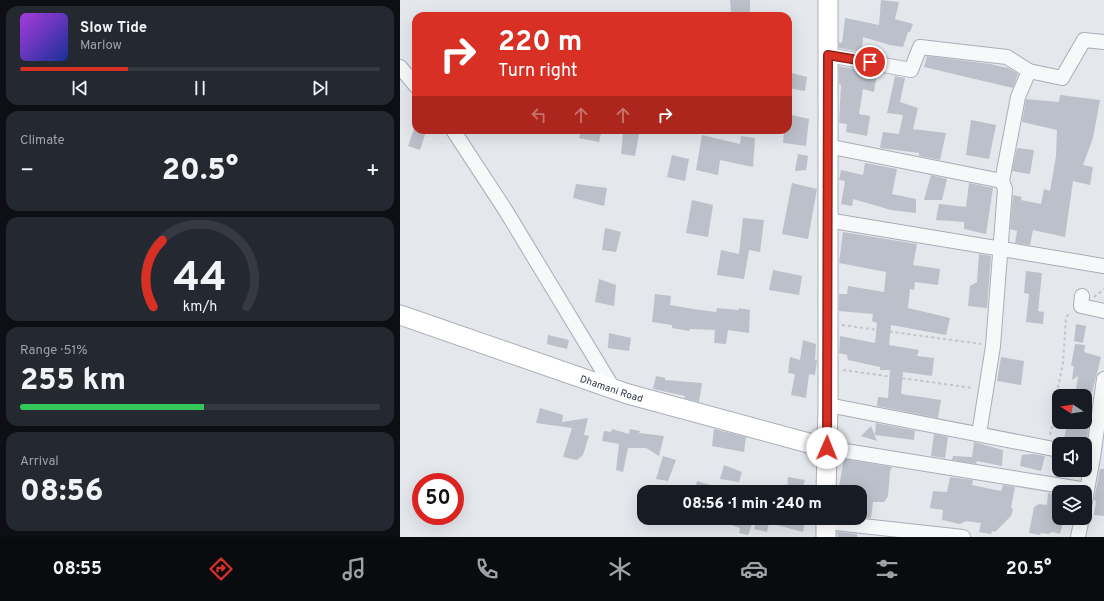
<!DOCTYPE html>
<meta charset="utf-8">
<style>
body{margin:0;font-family:Overpass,sans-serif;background:#242831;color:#f1f3f6;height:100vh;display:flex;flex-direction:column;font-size:15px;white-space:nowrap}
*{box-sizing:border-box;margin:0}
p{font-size:13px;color:#9ea1a6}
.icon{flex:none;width:22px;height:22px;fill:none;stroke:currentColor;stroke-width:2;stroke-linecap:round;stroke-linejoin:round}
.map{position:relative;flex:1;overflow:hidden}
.side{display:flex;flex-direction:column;gap:6px;padding:6px;background:#0d0f14;width:400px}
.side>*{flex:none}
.hud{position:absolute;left:12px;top:12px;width:380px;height:122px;border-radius:12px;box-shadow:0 4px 16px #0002;background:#d93025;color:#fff;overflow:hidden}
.needle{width:26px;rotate:282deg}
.controls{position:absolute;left:652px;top:389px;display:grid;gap:8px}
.controls a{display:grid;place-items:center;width:40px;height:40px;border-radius:8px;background:#171b24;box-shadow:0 4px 16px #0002;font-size:20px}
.speed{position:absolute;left:12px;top:473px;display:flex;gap:8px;font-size:20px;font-weight:700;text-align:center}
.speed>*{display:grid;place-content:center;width:52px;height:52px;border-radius:50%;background:#171b24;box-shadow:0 4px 16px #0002;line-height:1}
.speed .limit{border:6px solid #d22;background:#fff;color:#111}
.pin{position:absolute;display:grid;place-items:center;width:34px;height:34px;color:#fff;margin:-17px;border:2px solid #fff;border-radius:50%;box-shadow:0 1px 4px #0007}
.me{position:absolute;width:44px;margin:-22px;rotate:1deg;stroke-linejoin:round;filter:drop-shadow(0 0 3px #0008)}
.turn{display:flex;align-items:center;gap:14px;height:84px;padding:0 20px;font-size:18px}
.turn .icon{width:52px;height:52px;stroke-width:2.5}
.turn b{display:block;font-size:28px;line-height:34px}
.lanes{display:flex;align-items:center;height:38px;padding:0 20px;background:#0003;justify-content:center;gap:20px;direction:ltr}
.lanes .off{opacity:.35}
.big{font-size:30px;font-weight:800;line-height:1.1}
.side .widget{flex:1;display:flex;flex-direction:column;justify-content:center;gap:6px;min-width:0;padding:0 14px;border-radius:12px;background:#242831}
.side .dial{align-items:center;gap:0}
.dial svg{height:104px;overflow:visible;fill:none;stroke:#363941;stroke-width:7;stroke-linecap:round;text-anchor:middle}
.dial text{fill:#f1f3f6;stroke:none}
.song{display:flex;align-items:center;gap:12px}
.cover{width:48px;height:48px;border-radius:6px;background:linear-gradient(135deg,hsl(280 70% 55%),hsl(230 70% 35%))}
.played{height:4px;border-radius:2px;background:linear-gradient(90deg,#d93025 30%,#363941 30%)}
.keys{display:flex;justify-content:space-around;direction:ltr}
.heat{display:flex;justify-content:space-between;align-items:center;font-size:22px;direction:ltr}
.charge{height:6px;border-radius:3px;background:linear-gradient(90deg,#34c759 51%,#363941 0)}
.trip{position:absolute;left:237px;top:485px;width:230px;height:40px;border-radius:12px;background:#171b24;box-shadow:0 4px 16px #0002;font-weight:800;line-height:40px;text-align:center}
.dock{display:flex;height:64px;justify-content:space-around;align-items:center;background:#090b0e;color:#9ea1a6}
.dock .icon{width:28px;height:28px}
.dock .selected{color:#d93025}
.dock b{font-size:18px;color:#f1f3f6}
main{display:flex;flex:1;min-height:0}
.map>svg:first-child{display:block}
</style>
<main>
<section class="side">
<div class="widget">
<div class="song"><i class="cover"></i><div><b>Slow Tide</b><p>Marlow</p></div></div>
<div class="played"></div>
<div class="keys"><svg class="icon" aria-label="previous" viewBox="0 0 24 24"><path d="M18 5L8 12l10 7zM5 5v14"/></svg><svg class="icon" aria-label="pause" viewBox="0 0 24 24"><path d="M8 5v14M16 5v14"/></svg><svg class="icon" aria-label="next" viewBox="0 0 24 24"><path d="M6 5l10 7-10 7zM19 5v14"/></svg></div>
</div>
<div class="widget"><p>Climate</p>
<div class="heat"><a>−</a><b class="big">20.5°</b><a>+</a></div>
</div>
<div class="widget dial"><svg viewBox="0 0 100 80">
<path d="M14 69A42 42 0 1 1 86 69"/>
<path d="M14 69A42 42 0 0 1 21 18" stroke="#d93025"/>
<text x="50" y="56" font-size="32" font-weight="700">44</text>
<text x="50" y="72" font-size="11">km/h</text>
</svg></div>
<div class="widget"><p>Range · 51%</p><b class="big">255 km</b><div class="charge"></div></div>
<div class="widget"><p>Arrival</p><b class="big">08:56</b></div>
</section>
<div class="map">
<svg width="704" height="537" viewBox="0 0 704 537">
<rect width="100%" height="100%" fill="#e4e7ec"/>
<g fill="#bbc0ca">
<path d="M330,0H350V12L331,13Z"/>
<path d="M481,0L499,2L495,19L513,24L510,32H508L503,47L490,45L463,37L462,52L439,48V42L442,43L445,18L479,25Z"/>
<path d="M527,56L590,64L608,68L618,74L613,88L524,67Z"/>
<path d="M439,66L477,73L474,92L463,89L459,114L470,116L467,136L446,132L447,124L439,123L441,85L439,84Z"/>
<path d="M388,72L407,77L405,91L388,88Z"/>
<path d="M495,76L505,78L500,102L518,108L513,129L546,133L540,160L519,156V153L480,148L483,132L499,134L503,115L487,113Z"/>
<path d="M660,95L700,100L693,138L683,165L693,167L690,185L673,181L665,237L633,230L630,245L615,243L617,231L610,229L613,195L622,197L621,200L641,204L644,189L650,191L656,156L657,130L622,122L626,99L659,102Z"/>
<path d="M388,114L409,119L406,146L383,143L384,130H388Z"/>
<path d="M571,120L596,125L589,159L566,155Z"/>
<path d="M15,126L16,130H19L25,135L20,150L8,146Z"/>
<path d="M181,130H202L199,142L179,138Z"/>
<path d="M223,132L239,134L235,156L221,154Z"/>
<path d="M302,135L340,144L341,136L355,138L353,167L320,160L318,175L296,170Z"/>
<path d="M617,148L634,150L630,174L612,171Z"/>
<path d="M398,154L408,156L406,170L395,171Z"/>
<path d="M272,155L289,159L285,181L267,177Z"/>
<path d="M465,163L497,169L492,194L516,199V213L491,210L453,199L452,206L441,204L445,181L439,180L441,170L463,175Z"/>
<path d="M531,175L547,179L542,200H524Z"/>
<path d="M392,183L417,189L408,239L382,234Z"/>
<path d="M569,183L593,188L586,234L564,229V222L536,220L539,204L566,207Z"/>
<path d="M176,184L207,188L204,206L173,198Z"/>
<path d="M292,200L313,205L308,237L286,233Z"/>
<path d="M343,218L364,220L360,252L349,250L344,279L317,275L321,250L339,254Z"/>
<path d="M205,228L221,232L216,252L202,250Z"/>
<path d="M443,232L517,244L513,265L540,269L538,285L515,282L514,290L510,289L508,308L550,318L546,335L491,325L489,345L519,350L517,356L534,358L532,376L503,372L501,394L541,400L538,418L477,406L478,397L488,398L490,370H480V367L448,360L447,355L439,353L440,336L475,343L477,323L472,321L473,314L439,311V294H447L448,286L484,292L486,272L439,263Z"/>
<path d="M579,254L591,256L587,308L568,306L570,286L577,282Z"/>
<path d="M373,270L402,276L399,295L369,290Z"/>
<path d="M626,271L642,273L638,311L644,312L643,324L626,322L629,294L624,293Z"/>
<path d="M199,279L216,285L214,306L195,302Z"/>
<path d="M255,294L271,296L270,305L293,309L316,312L317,308L339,310V308L350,310L349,333L328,330L326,344L314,343L315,330L290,329L289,331L272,328V325L252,322Z"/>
<path d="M676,324L686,326L683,343L674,341Z"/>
<path d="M209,333L231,338L229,351L208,348Z"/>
<path d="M148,335L169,340L167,349L147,344Z"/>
<path d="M403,340L416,344L415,360H417L415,375L409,374L406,398L391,395L395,374L388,373L390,357L400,360Z"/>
<path d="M675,344L685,345L684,352L701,357L692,393L676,389L678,376L672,380L674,366H671Z"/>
<path d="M601,357L624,361L621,385L597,381Z"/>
<path d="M256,376L265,378V380L302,383L299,402L284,398L285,396L253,389Z"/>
<path d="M685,401L692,402L686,447L685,444H665L663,443L668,422H685Z"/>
<path d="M140,408L163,415L162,422L188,418L184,435L189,436L183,455L177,460L163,457L172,428L136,423Z"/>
<path d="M476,423L522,432L515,431L514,440L475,435Z"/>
<path d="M471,426L477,441L461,436Z"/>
<path d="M212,429L229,434L230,429L240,431L239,433L264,436L259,456L246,448H228L223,472L216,470L219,444L202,441L204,431L211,432Z"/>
<path d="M314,429L346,437L344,452L312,446Z"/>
<path d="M534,434L548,437L545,458L531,456Z"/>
<path d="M574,442L603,450L602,466L577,461L576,464L552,460L553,456L572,457Z"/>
<path d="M633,454L645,456L641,471L620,466L622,455Z"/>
<path d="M263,456L276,460L268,481L256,479Z"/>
<path d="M444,459L492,467L490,471L488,496L484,502H473L471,518L460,517V492H438Z"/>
<path d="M324,465L342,472L339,482L320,479Z"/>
<path d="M700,469H704V516L694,515L696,501L694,500Z"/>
<path d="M388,477L405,480L401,492H387Z"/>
<path d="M550,477L573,480L572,485L601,491L603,485L615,487L611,508L613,509L611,516L595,532L592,531L591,534L579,532L581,523L566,521L560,524L542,520L543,510L530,508L533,491L547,492Z"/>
<path d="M297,481L325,489V492H294Z"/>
<path d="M648,493L657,495L656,514H659V518H664L660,534L653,532L648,534L641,533L640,535L629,533L634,507L639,504L647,505Z"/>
<path d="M324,518H332L353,522L348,535L339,533L340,528L323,522Z"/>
<path d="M357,518H406L403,532L369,523L367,532L354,529Z"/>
<path d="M437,532L457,534V537H438Z"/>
</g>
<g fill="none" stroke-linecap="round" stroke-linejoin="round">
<g stroke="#a9aeb7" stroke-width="16">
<g id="street">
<path d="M428,55L511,70L520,47L607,57L629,71L662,78L684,40L704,42"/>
<path d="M0,67L16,86"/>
<path d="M53,130L106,211L213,388"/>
<path d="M427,146L602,181"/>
<path d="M427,220L704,266"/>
<path d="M682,296L681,306L704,311"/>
<path d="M428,405L659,450"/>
<path d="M579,434L593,346L605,189L602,181L618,97L629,71"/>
<path d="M427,448L687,490L685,502"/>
<path d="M685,455L693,457L687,490"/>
<path d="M693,457L704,379"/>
<path d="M426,522L563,537"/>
<path d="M678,537L682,518"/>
</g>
</g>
<g stroke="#a9aeb7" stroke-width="21">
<g id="secondary">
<path id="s1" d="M0,315L228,394L427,448"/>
<path d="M426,492L428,405V0"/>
<path d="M426,518V537"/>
</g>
</g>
<g stroke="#c2c5cb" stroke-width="2" stroke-dasharray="3 3" stroke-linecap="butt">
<path d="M694,297L704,289"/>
<path d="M442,325L581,344"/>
<path d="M443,370L573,388"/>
<path d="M650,435L656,413L657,392L663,363L666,317L671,313"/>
</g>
<use href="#street" stroke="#f7f8fa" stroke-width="14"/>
<use href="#secondary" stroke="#fff" stroke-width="19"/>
</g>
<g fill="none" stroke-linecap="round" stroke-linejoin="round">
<g stroke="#8d1f18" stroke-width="10">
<path id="route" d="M427,448L428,55L470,62"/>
</g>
<use href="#route" stroke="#d93025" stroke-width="7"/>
</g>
<g text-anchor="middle" stroke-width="3.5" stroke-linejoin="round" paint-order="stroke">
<g font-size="10" fill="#2b3445" stroke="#f4f6f9">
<text dy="4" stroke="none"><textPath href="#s1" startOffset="224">Dhamani Road</textPath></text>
</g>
</g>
</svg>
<div class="controls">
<a><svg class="needle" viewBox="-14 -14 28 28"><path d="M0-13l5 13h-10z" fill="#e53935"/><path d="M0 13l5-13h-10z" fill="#9ea1a6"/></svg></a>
<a><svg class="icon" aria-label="sound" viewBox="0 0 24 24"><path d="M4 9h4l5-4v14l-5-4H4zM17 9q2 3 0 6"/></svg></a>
<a><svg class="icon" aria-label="layers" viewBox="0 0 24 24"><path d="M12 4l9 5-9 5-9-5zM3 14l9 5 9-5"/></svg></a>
</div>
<div class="speed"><div class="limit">50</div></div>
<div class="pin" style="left:470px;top:62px;background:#d93025"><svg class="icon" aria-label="arrive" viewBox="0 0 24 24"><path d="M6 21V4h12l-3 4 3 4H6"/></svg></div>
<svg class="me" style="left:427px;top:448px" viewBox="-20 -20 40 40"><circle r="19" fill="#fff"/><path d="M0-13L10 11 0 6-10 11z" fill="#d93025"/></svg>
<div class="trip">08:56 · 1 min · 240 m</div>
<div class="hud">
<div class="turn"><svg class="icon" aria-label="right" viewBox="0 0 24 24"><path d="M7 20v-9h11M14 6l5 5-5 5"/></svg><div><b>220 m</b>Turn right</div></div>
<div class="lanes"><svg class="icon off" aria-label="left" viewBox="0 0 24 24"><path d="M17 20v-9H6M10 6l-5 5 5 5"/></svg><svg class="icon off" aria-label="ahead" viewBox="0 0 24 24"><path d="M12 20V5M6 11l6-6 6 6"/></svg><svg class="icon off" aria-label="ahead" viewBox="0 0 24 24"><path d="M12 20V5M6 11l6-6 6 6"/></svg><svg class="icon" aria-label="right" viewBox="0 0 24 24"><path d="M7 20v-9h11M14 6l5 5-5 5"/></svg></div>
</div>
</div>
</main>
<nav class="dock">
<b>08:55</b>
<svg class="icon selected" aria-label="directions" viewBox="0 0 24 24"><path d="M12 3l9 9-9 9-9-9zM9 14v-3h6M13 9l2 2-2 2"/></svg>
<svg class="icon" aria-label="music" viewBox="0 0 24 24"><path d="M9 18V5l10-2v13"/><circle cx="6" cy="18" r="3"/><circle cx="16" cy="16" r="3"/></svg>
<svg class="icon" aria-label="phone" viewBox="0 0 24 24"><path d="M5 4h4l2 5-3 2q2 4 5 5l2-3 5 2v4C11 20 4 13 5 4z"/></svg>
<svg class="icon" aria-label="climate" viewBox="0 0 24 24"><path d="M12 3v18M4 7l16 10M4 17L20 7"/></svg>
<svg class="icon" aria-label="car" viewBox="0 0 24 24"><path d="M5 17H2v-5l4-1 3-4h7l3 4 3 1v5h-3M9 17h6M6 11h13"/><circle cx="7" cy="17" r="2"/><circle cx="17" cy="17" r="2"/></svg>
<svg class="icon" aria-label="filters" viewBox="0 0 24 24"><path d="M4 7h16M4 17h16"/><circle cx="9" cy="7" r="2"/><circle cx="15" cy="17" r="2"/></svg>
<b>20.5°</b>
</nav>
